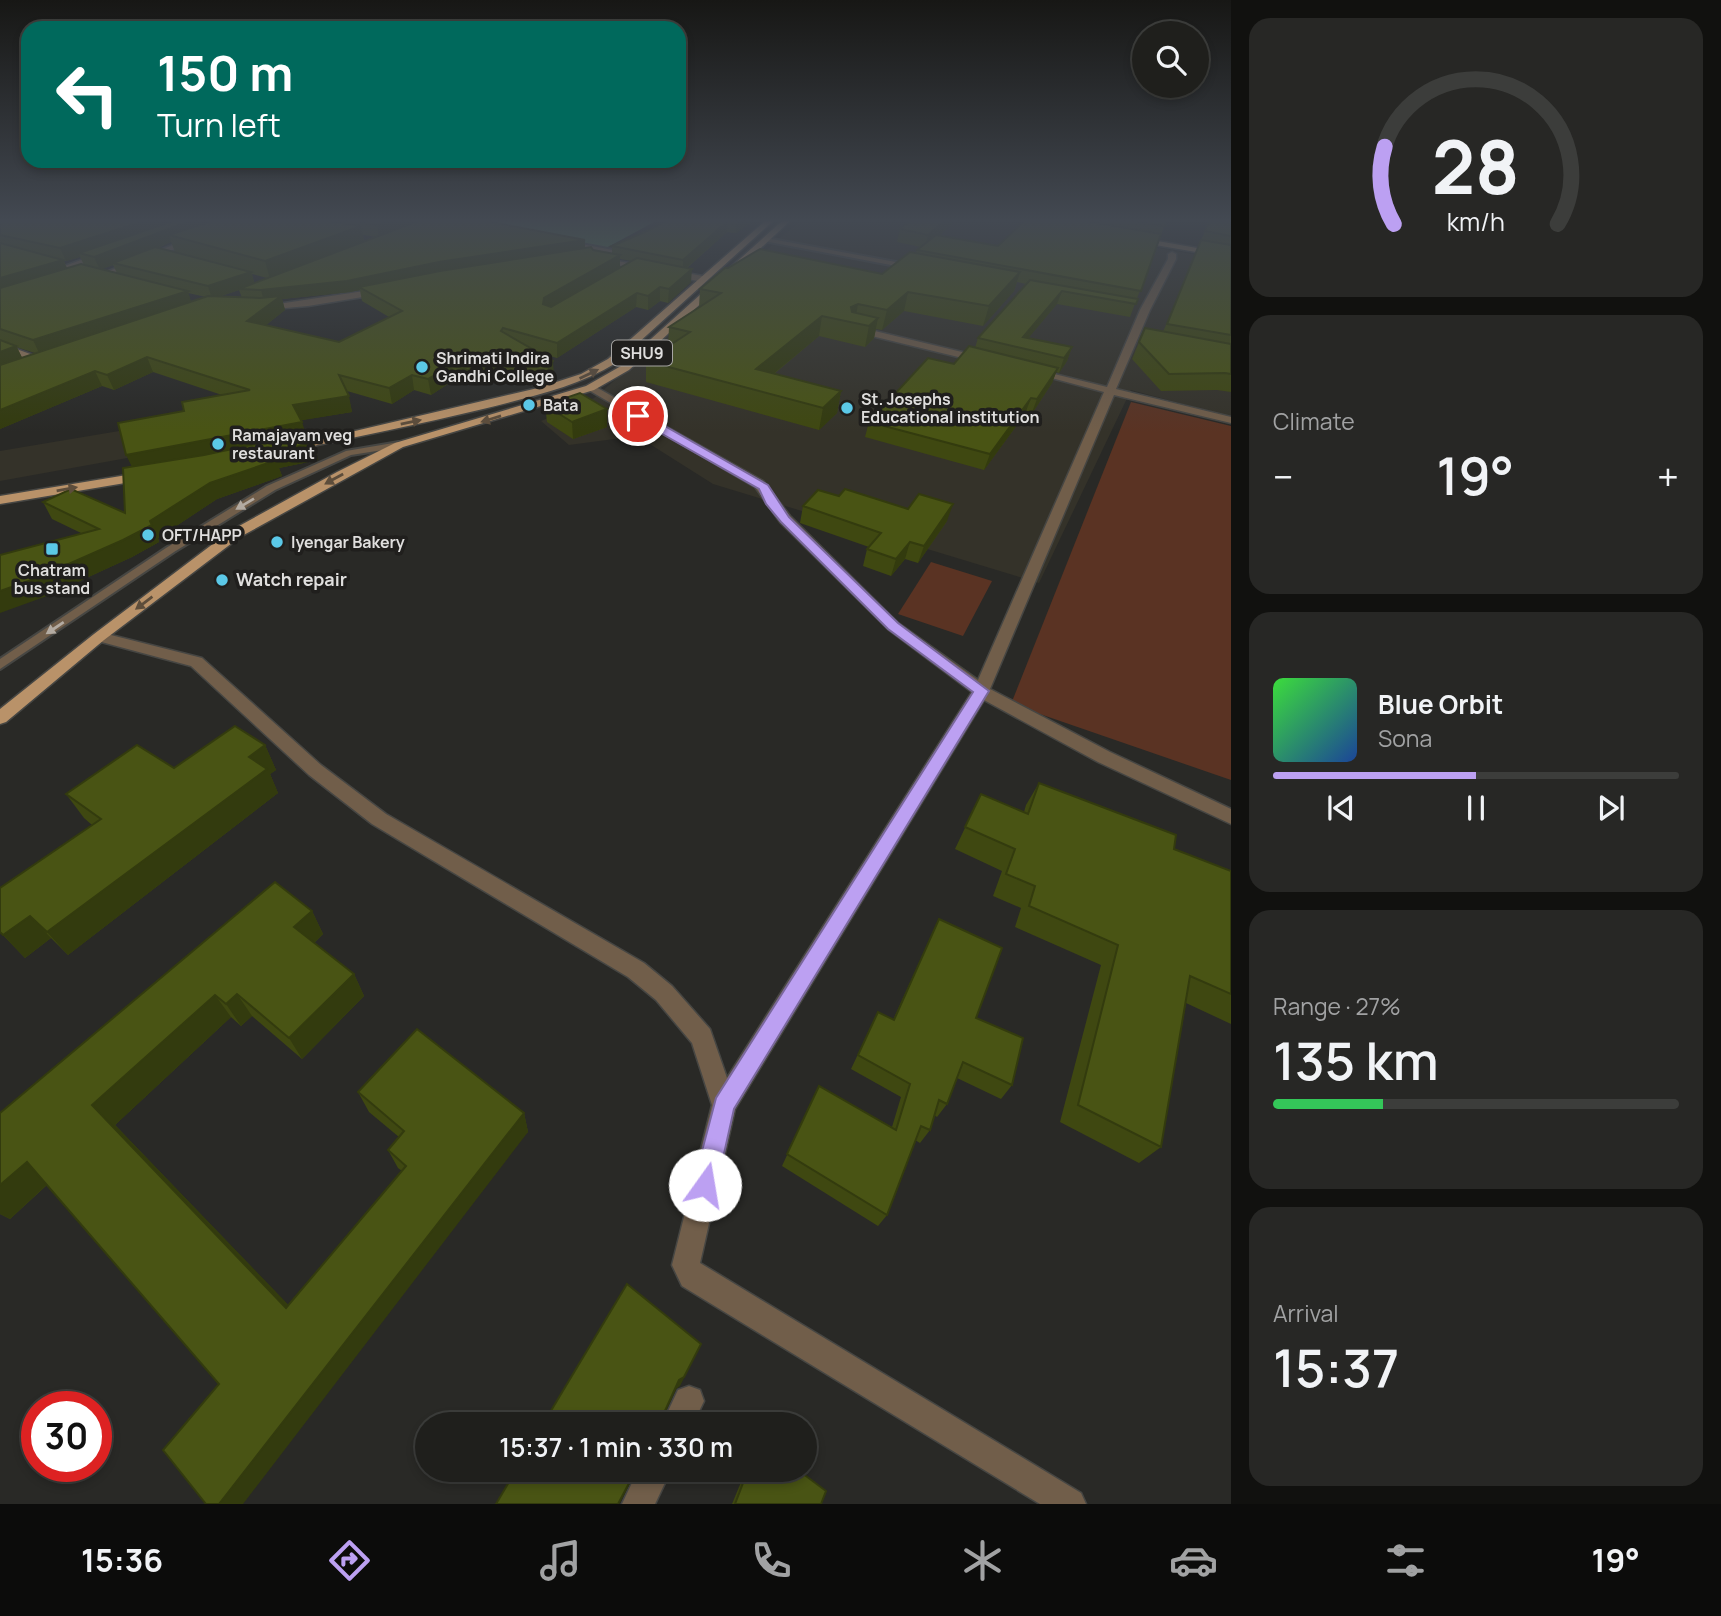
<!DOCTYPE html>
<meta charset="utf-8">
<style>
body{margin:0;font-family:Manrope,sans-serif;background:#272725;color:#f1f3f6;height:100vh;display:flex;flex-direction:column;font-size:26px;white-space:nowrap}
*{box-sizing:border-box;margin:0}
p{font-size:23px;color:#a1a2a3}
.icon{flex:none;width:38px;height:38px;fill:none;stroke:currentColor;stroke-width:2;stroke-linecap:round;stroke-linejoin:round}
.map{position:relative;flex:1;overflow:hidden}
.panel{display:flex;flex-direction:column;gap:18px;padding:18px;background:#11110f;width:490px}
.panel>*{flex:none}
.top-card{position:absolute;left:21px;top:21px;width:665px;height:147px;border-radius:21px;box-shadow:0 4px 10px #0003,0 0 0 2px #3c3d3b;background:#00695c;color:#fff;overflow:hidden}
.fabs{position:absolute;left:1132px;top:21px;display:grid;gap:14px}
.fabs a{display:grid;place-items:center;width:77px;height:77px;border-radius:50%;background:#1f1f1c;box-shadow:0 4px 10px #0003,0 0 0 2px #3c3d3b;font-size:35px}
.speed{position:absolute;left:21px;top:1391px;display:flex;gap:14px;font-size:35px;font-weight:700;text-align:center}
.speed>*{display:grid;place-content:center;width:91px;height:91px;border-radius:50%;background:#1f1f1c;box-shadow:0 4px 10px #0003,0 0 0 2px #3c3d3b;line-height:1}
.speed .limit{border:10px solid #d22;background:#fff;color:#111}
.pin{position:absolute;display:grid;place-items:center;width:60px;height:60px;color:#fff;margin:-30px;border:4px solid #fff;border-radius:50%;box-shadow:0 2px 7px #0007}
.me{position:absolute;width:77px;margin:-38px;rotate:13deg;stroke-linejoin:round;filter:drop-shadow(0 0 5px #0008)}
.turn{display:flex;align-items:center;gap:24px;height:147px;padding:0 21px;font-size:32px}
.turn .icon{width:91px;height:91px;stroke-width:2.5}
.turn b{display:block;font-size:49px;line-height:60px}
.big{font-size:52px;font-weight:600;line-height:1.1}
.panel .card{flex:1;display:flex;flex-direction:column;justify-content:center;gap:10px;min-width:0;padding:0 24px;border-radius:21px;background:#272725}
.panel .dial{align-items:center;gap:0}
.dial svg{height:182px;overflow:visible;fill:none;stroke:#3c3d3b;stroke-width:7;stroke-linecap:round;text-anchor:middle}
.dial text{fill:#f1f3f6;stroke:none}
.song{display:flex;align-items:center;gap:21px}
.cover{width:84px;height:84px;border-radius:10px;background:linear-gradient(135deg,hsl(120 70% 55%),hsl(220 70% 35%))}
.played{height:7px;border-radius:4px;background:linear-gradient(90deg,#bca0f2 50%,#3c3d3b 50%)}
.keys{display:flex;justify-content:space-around;direction:ltr}
.heat{display:flex;justify-content:space-between;align-items:center;font-size:38px;direction:ltr}
.charge{height:10px;border-radius:5px;background:linear-gradient(90deg,#34c759 27%,#3c3d3b 0)}
.trip{position:absolute;left:415px;top:1412px;width:402px;height:70px;border-radius:35px;background:#1f1f1c;box-shadow:0 4px 10px #0003,0 0 0 2px #3c3d3b;font-weight:600;line-height:70px;text-align:center}
.dock{display:flex;height:112px;justify-content:space-around;align-items:center;background:#0c0c0b;color:#a1a2a3}
.dock .icon{width:49px;height:49px}
.dock .active{color:#bca0f2}
.dock b{font-size:32px;color:#f1f3f6}
main{display:flex;flex:1;min-height:0}
.map>svg:first-child{display:block}
</style>
<main>
<div class="map">
<svg width="1231" height="1504" viewBox="0 0 1231 1504">
<rect width="100%" height="100%" fill="#292926"/>
<g fill="#343229">
<path d="M800,221H1006L1231,261V417L1131,390L1039,583L713,484L637,436L569,445L541,421L594,398Z"/>
<path d="M274,405L283,430L0,481V451Z"/>
</g>
<g fill="#5a3323">
<path d="M1131,402L1231,426V780L1011,704Z"/>
<path d="M931,562L992,581L963,636L898,614Z"/>
</g>
<path fill="#517e50" d="M495,221H656L606,248L487,225Z"/>
<g fill="none" stroke-linecap="round" stroke-linejoin="round">
<g stroke="#464643" stroke-width="4">
<g id="lane">
<path d="M766,238L912,265L915,267L912,269L764,241Z"/>
<path d="M576,243L613,250L616,252L613,254L574,246Z"/>
<path d="M399,442L402,443V447L351,455L275,490L174,552L0,669V659L166,548L267,486L346,451Z"/>
</g>
</g>
<g stroke="#464643" stroke-width="3">
<g id="street">
<path d="M190,238L197,240L101,279L94,277Z"/>
<path d="M1172,252L1176,254V259L1150,310L1116,389L1231,417V423L1114,395L990,689L1110,752L1231,809V824L1098,762L984,700L735,1109L700,1263L1081,1493L1086,1504H1040L682,1286L672,1265L712,1105L692,1043L656,1000L628,977L372,824L309,775L191,666L94,640L91,637L99,632L202,658L321,765L386,814L644,963L672,986L710,1029L727,1078L972,692L888,629L780,522L755,487L585,388L594,386L763,481L790,516L898,623L978,680L1104,392L1029,372L1034,369L1107,387L1140,310L1168,259V254Z"/>
<path d="M100,253L107,255L66,270L59,268Z"/>
<path d="M594,257L703,276L707,279L703,282L597,261Z"/>
<path d="M384,288L387,293L308,306L262,310L258,307Z"/>
<path d="M854,326L987,358L988,360L983,363L851,331V327Z"/>
<path d="M689,1386L700,1390L704,1401L693,1424H662L678,1390Z"/>
<path d="M638,1470H671L655,1504H622Z"/>
</g>
</g>
<g stroke="#464643" stroke-width="3">
<g id="secondary">
<path d="M1135,237L1231,254V258L1132,241Z"/>
<path d="M0,343L44,359L45,361L36,363L0,349Z"/>
</g>
</g>
<g stroke="#464643" stroke-width="3">
<g id="primary">
<path d="M765,221H773L616,363C575,388 529,397 483,409C420,424 357,437 293,450L287,447L538,388L581,374L608,359Z"/>
<path d="M782,221H790L629,370L594,390L403,447L240,537L104,640L6,722L0,724V709L94,634L230,531L337,472L395,443L586,386L621,366Z"/>
<path d="M145,472L149,473V479L0,504V496Z"/>
</g>
</g>
<use href="#lane" fill="#715e4a" fill-rule="evenodd"/>
<use href="#street" fill="#715e4a" fill-rule="evenodd"/>
<use href="#secondary" fill="#9a7c5c" fill-rule="evenodd"/>
<use href="#primary" fill="#b99269" fill-rule="evenodd"/>
</g>
<g fill="#3f4811" fill-rule="evenodd">
<path d="M0,221H493L491,222L585,240V248L612,254V246L647,231L666,221H753L736,233L727,232L687,268L691,282L668,303L660,301L648,310L636,307L557,358L539,353L554,376L549,382L499,368L470,385L454,380L431,395L414,390L392,404L347,391L352,412L301,420L305,434L314,443L318,460L279,468L282,476L217,499L158,538L159,542L132,557L47,596L81,533L52,519L43,502L125,513L132,467L184,411L222,395L153,372L114,390L102,386L0,429ZM363,235H364L376,237L364,242ZM171,242L175,252L158,248ZM80,257L84,265L67,268L64,261H66ZM620,259L632,261L620,268ZM113,265L117,273L102,269ZM252,274L267,278L254,283ZM239,290L242,298L218,297ZM360,290L362,301L389,317L339,342L266,325L285,310L282,299L350,292ZM188,293L206,297L191,302ZM17,347L19,348L35,353L22,358Z"/>
<path d="M909,221H955L939,236L998,246L1024,221H1166L1130,317L1057,304L1028,338L1072,347L1067,361L1059,373L1056,372L1052,383L1031,415L1025,414L984,470L865,437L869,422L954,364L975,348L978,338L1026,284L1017,282L1014,291L983,326L904,311L882,330L876,329L874,338L865,347L819,336L774,374L841,391L837,413L819,430L646,382V361L668,347L669,327L699,307L700,289L882,274L916,253L917,250L921,247L897,242L900,229Z"/>
<path d="M1209,221H1231V392L1217,390L1161,391L1132,359L1145,328L1163,332Z"/>
<path d="M545,405L607,409V427L573,439L547,422Z"/>
<path d="M839,496L947,521L918,563L905,559L891,576L863,566L867,549L869,547L800,523L803,506Z"/>
<path d="M265,745L276,770L270,774L278,793L68,955L51,938L25,958L0,932L92,825L84,818L66,794Z"/>
<path d="M1039,783L1174,849L1231,871V1024L1186,1003L1161,1147L1139,1163L1060,1122L1101,965L1015,927L1021,908L993,896L1002,871L955,849L981,794L1024,812L1026,805Z"/>
<path d="M312,911L323,934L314,943L354,974L364,996L302,1059L252,1016L241,1026L231,1017L115,1125L289,1306L402,1171L398,1168L388,1150L399,1137L369,1112L358,1092L524,1113L528,1132L219,1384L47,1185L10,1219L0,1214V1113Z"/>
<path d="M939,919L976,1018L1012,1085L1001,1099L957,1078L947,1104L937,1117L934,1115L930,1130L920,1143L915,1140L887,1215L878,1226L782,1166L819,1086L892,1127L901,1097L851,1069L878,1012L893,1020Z"/>
<path d="M746,1470H798L821,1504H732Z"/>
</g>
<g fill="#333b0e">
<path d="M144,221H185L79,253L80,257L66,261L60,248Z"/>
<path d="M190,221H234L169,235L171,242L116,264L113,263V265L100,270L94,257Z"/>
<path d="M388,221H423L379,238L377,225Z"/>
<path d="M728,221L727,232L683,271V260Z"/>
<path d="M739,221H753L736,233L737,222Z"/>
<path d="M944,221H955L925,248L928,235Z"/>
<path d="M361,226L364,243L270,279L265,261Z"/>
<path d="M585,240V251L359,287L360,290L350,292L282,299L285,310L252,336L247,321L264,301L261,290Z"/>
<path d="M620,255V268L544,318L543,304L544,298Z"/>
<path d="M63,260L69,273L0,293V278Z"/>
<path d="M692,269L691,282L668,303L669,289Z"/>
<path d="M251,272L255,285L239,289V290L212,299L208,286Z"/>
<path d="M1020,272L1014,291L983,326L989,306Z"/>
<path d="M660,287V301L648,310V296Z"/>
<path d="M188,291L192,305L40,355L33,340Z"/>
<path d="M1062,291L1057,304L1020,348L1023,337Z"/>
<path d="M908,292L904,311L882,330L887,310Z"/>
<path d="M637,293L636,307L557,358V343Z"/>
<path d="M858,304L855,323L851,307Z"/>
<path d="M822,316L819,336L754,390L756,369Z"/>
<path d="M878,318L874,338L865,347L869,326Z"/>
<path d="M16,346L24,361L0,371V352Z"/>
<path d="M1072,347L1067,361L1059,373L1064,358Z"/>
<path d="M497,353L499,368L470,385L468,370Z"/>
<path d="M147,357L153,372L114,390L107,375Z"/>
<path d="M553,361L554,376L549,382L548,367Z"/>
<path d="M452,365L454,380L431,395L428,379Z"/>
<path d="M1058,368L1052,383L1031,415L1037,399Z"/>
<path d="M95,371L102,386L0,429V410Z"/>
<path d="M412,375L414,390L392,404L389,388Z"/>
<path d="M841,391L837,413L819,430L823,408Z"/>
<path d="M349,396L352,412L298,421L293,405Z"/>
<path d="M1031,398L1025,414L984,470L990,454Z"/>
<path d="M607,409V427L573,439L572,422Z"/>
<path d="M302,422L307,438L134,471L126,455Z"/>
<path d="M314,443L318,460L279,468L282,476L217,499L158,538L159,542L132,557L47,596L0,613V591L150,521L210,483L271,452Z"/>
<path d="M953,504L947,521L918,563L924,546Z"/>
<path d="M910,542L905,559L891,576L896,559Z"/>
<path d="M265,745L276,770L270,774L278,793L68,955L47,932L249,757Z"/>
<path d="M312,911L323,934L306,951L294,927Z"/>
<path d="M30,916L51,938L25,958L3,935Z"/>
<path d="M354,974L364,996L302,1059L289,1038Z"/>
<path d="M237,994L252,1016L241,1026L226,1004Z"/>
<path d="M215,995L231,1017L115,1125L303,1320L286,1308L92,1105Z"/>
<path d="M524,1113L528,1132L243,1504H219Z"/>
<path d="M27,1162L53,1179L10,1219L0,1214V1185Z"/>
<path d="M701,1344L680,1386L676,1389L660,1424H659L679,1380Z"/>
<path d="M636,1470H637L619,1504H618Z"/>
</g>
<g fill="#495414" stroke="#333b0e" stroke-width="2">
<path d="M0,221H144L60,248L0,235Z"/>
<path d="M173,221H190L94,257L79,253Z"/>
<path d="M212,221H328L361,226L265,261L169,235Z"/>
<path d="M354,221H388L377,225Z"/>
<path d="M418,221H486L585,240L439,262L347,281L261,290L239,289Z"/>
<path d="M666,221H728L683,260L612,246L647,231Z"/>
<path d="M909,221H944L928,235L900,229Z"/>
<path d="M1024,221H1086L1161,234L1141,291L917,250L936,235L998,246Z"/>
<path d="M1135,221H1166L1165,226Z"/>
<path d="M1209,221H1231V236L1205,231Z"/>
<path d="M1201,240L1231,245V335L1167,324Z"/>
<path d="M0,243L63,260L0,278Z"/>
<path d="M155,247L251,272L208,286L113,263Z"/>
<path d="M591,247L593,250L620,255L544,298L543,304L551,307L637,258L692,269L669,289L660,287L648,296L637,293L557,343L503,328L501,331L553,361L548,367L497,353L468,370L452,365L428,379L412,375L389,388L339,375L349,396L293,405L302,422L126,455L118,423L184,411L182,402L250,390L147,357L107,375L95,371L0,410V365L208,296L260,298L281,296L247,321L339,342L402,311L359,287L440,271Z"/>
<path d="M760,249L882,274L910,252L1020,272L989,306L908,292L887,310L858,304L851,307L852,312L878,318L869,326L822,316L756,369L841,391L823,408L646,361L690,332L669,327L721,293L700,289L725,268H728Z"/>
<path d="M81,264L188,291L33,340L0,329V288Z"/>
<path d="M1030,280L1138,299L1136,304L1062,291L1023,337L1072,347L1064,358L978,338Z"/>
<path d="M1145,328L1231,344V374L1225,373L1169,374L1139,342Z"/>
<path d="M0,340L16,346L0,352Z"/>
<path d="M969,346L1058,368L1037,399L1031,398L990,454L869,422L928,358L954,364Z"/>
<path d="M580,393L607,409L572,422L545,405Z"/>
<path d="M308,433L314,443L271,452L277,460L210,483L150,521L152,525L123,540L37,578L0,591V555L99,529L43,502L71,489L125,513L123,468L204,455Z"/>
<path d="M845,489L908,509L919,494L953,504L924,546L910,542L896,559L867,549L881,533L803,506L818,490L839,496Z"/>
<path d="M235,726L265,745L249,757L267,769L47,932L30,916L3,935L0,932V888L101,819L66,794L137,745L174,768Z"/>
<path d="M1039,783L1176,835L1174,849L1231,871V994L1190,976L1161,1147L1078,1105L1118,945L1029,906L1035,886L1006,874L1015,849L965,827L981,794L1028,814Z"/>
<path d="M275,882L312,911L294,927L354,974L289,1038L237,994L226,1004L215,995L92,1105L286,1308L406,1166L388,1150L404,1131L358,1092L417,1029L524,1113L219,1504H206L163,1450L219,1384L27,1162L0,1185V1113Z"/>
<path d="M939,919L1002,948L976,1018L1023,1038L1012,1085L963,1062L947,1104L939,1100L930,1130L921,1126L887,1215L787,1154L819,1086L896,1130L910,1084L858,1055L878,1012L894,1020Z"/>
<path d="M627,1284L701,1344L684,1377L679,1380L659,1424H543Z"/>
<path d="M516,1470H636L618,1504H496Z"/>
<path d="M748,1470H798L826,1491L821,1504H735Z"/>
</g>
<defs><path id="oneway-solid" d="M-6-.8H1V-3.2L6.5 0L1 3.2V.8H-6Z" transform="scale(1.75)"/></defs>
<g fill="#5d4d3b">
<use href="#oneway-solid" transform="translate(589 374) rotate(-26)"/>
<use href="#oneway-solid" transform="translate(491 419) rotate(163)"/>
<use href="#oneway-solid" transform="translate(411 422) rotate(-12)"/>
<use href="#oneway-solid" transform="translate(334 479) rotate(151)"/>
<use href="#oneway-solid" transform="translate(67 489) rotate(-10)"/>
<use href="#oneway-solid" transform="translate(144 603) rotate(143)"/>
</g>
<g fill="#b3aba2">
<use href="#oneway-solid" transform="translate(245 504) rotate(149)"/>
<use href="#oneway-solid" transform="translate(55 628) rotate(146)"/>
</g>
<linearGradient id="sky" x2="0" y2="1"><stop stop-color="#171715"/><stop offset="0.51" stop-color="#434952"/><stop offset="1" stop-color="#434952" stop-opacity="0"/></linearGradient>
<rect width="1231" height="432" fill="url(#sky)"/>
<path fill="#bca0f2" stroke="#7a689d" stroke-width="2" d="M634,413H642L768,485L789,517L898,623L989,691L734,1109L717,1185L713,1193L705,1197L697,1193L693,1185L716,1098L973,692L888,629L781,522L766,504L759,489L634,418Z"/>
<g fill="#5bc8e7" stroke="#201f1d" stroke-width="2.5">
<circle cx="422" cy="367" r="7"/>
<circle cx="529" cy="405" r="7"/>
<circle cx="847" cy="408" r="7"/>
<circle cx="218" cy="444" r="7"/>
<circle cx="148" cy="535" r="7"/>
<circle cx="277" cy="542" r="7"/>
<rect x="45" y="542" width="14" height="14" rx="3.5"/>
<circle cx="222" cy="580" r="7"/>
</g>
<g text-anchor="middle" stroke-width="7" stroke-linejoin="round" paint-order="stroke">
<rect fill="#201f1d" stroke="#a6a5a3" stroke-width="2" x="612" y="340.5" width="60" height="25" rx="5"/>
<g font-size="16" font-weight="bold" fill="#dfdedd">
<text x="642" y="359">SHU9</text>
</g>
<g font-size="16" font-weight="bold" fill="#dfdedd" stroke="#201f1d" text-anchor="start">
<text x="436" y="364">Shrimati Indira<tspan x="436" dy="18">Gandhi College</tspan></text>
<text x="861" y="405">St. Josephs<tspan x="861" dy="18">Educational institution</tspan></text>
<text x="543" y="411">Bata</text>
<text x="232" y="441">Ramajayam veg<tspan x="232" dy="18">restaurant</tspan></text>
<text x="162" y="541">OFT/HAPP</text>
<text x="291" y="548">Iyengar Bakery</text>
<text x="52" y="576" text-anchor="middle">Chatram<tspan x="52" dy="18">bus stand</tspan></text>
</g>
<g font-size="18" font-weight="bold" fill="#dfdedd" stroke="#201f1d" text-anchor="start">
<text x="236" y="586">Watch repair</text>
</g>
</g>
</svg>
<div class="fabs">
<a><svg class="icon" aria-label="search" viewBox="0 0 24 24"><circle cx="10" cy="10" r="6"/><path d="M15 15l6 6"/></svg></a>
</div>
<div class="speed"><div class="limit">30</div></div>
<div class="pin" style="left:638px;top:416px;background:#d93025"><svg class="icon" aria-label="arrive" viewBox="0 0 24 24"><path d="M6 21V4h12l-3 4 3 4H6"/></svg></div>
<svg class="me" style="left:705px;top:1185px" viewBox="-20 -20 40 40"><circle r="19" fill="#fff"/><path d="M0-13L10 11 0 6-10 11z" fill="#bca0f2"/></svg>
<div class="trip">15:37 · 1 min · 330 m</div>
<div class="top-card">
<div class="turn"><svg class="icon" aria-label="left" viewBox="0 0 24 24"><path d="M17 20v-9H6M10 6l-5 5 5 5"/></svg><div><b>150 m</b>Turn left</div></div>
</div>
</div>
<section class="panel">
<div class="card dial"><svg viewBox="0 0 100 80">
<path d="M14 69A42 42 0 1 1 86 69"/>
<path d="M14 69A42 42 0 0 1 10 35" stroke="#bca0f2"/>
<text x="50" y="56" font-size="32" font-weight="700">28</text>
<text x="50" y="72" font-size="11">km/h</text>
</svg></div>
<div class="card"><p>Climate</p>
<div class="heat"><a>−</a><b class="big">19°</b><a>+</a></div>
</div>
<div class="card">
<div class="song"><i class="cover"></i><div><b>Blue Orbit</b><p>Sona</p></div></div>
<div class="played"></div>
<div class="keys"><svg class="icon" aria-label="previous" viewBox="0 0 24 24"><path d="M18 5L8 12l10 7zM5 5v14"/></svg><svg class="icon" aria-label="pause" viewBox="0 0 24 24"><path d="M8 5v14M16 5v14"/></svg><svg class="icon" aria-label="next" viewBox="0 0 24 24"><path d="M6 5l10 7-10 7zM19 5v14"/></svg></div>
</div>
<div class="card"><p>Range · 27%</p><b class="big">135 km</b><div class="charge"></div></div>
<div class="card"><p>Arrival</p><b class="big">15:37</b></div>
</section>
</main>
<nav class="dock">
<b>15:36</b>
<svg class="icon active" aria-label="directions" viewBox="0 0 24 24"><path d="M12 3l9 9-9 9-9-9zM9 14v-3h6M13 9l2 2-2 2"/></svg>
<svg class="icon" aria-label="music" viewBox="0 0 24 24"><path d="M9 18V5l10-2v13"/><circle cx="6" cy="18" r="3"/><circle cx="16" cy="16" r="3"/></svg>
<svg class="icon" aria-label="phone" viewBox="0 0 24 24"><path d="M5 4h4l2 5-3 2q2 4 5 5l2-3 5 2v4C11 20 4 13 5 4z"/></svg>
<svg class="icon" aria-label="climate" viewBox="0 0 24 24"><path d="M12 3v18M4 7l16 10M4 17L20 7"/></svg>
<svg class="icon" aria-label="car" viewBox="0 0 24 24"><path d="M5 17H2v-5l4-1 3-4h7l3 4 3 1v5h-3M9 17h6M6 11h13"/><circle cx="7" cy="17" r="2"/><circle cx="17" cy="17" r="2"/></svg>
<svg class="icon" aria-label="filters" viewBox="0 0 24 24"><path d="M4 7h16M4 17h16"/><circle cx="9" cy="7" r="2"/><circle cx="15" cy="17" r="2"/></svg>
<b>19°</b>
</nav>
